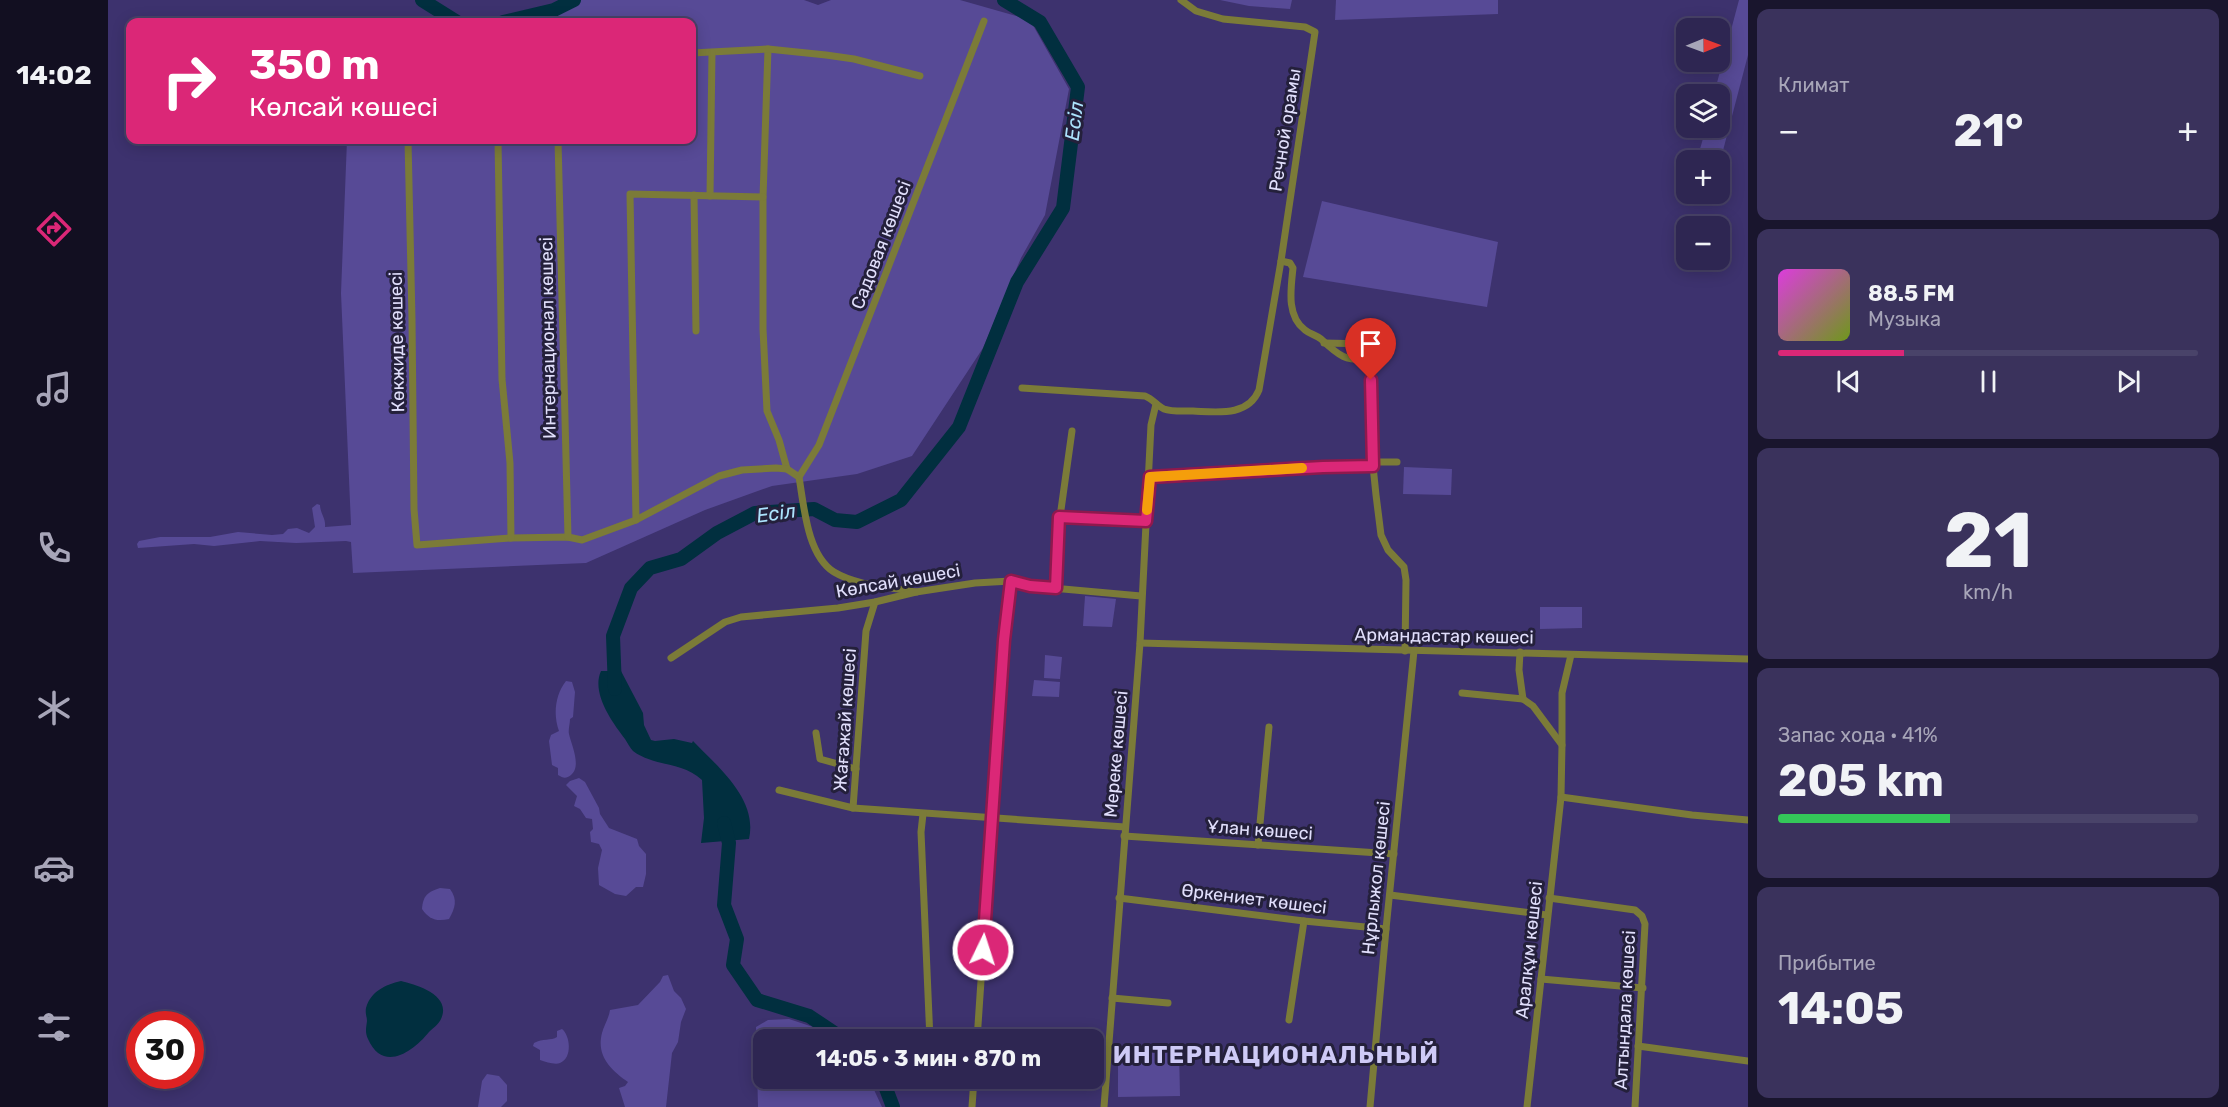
<!DOCTYPE html>
<html lang="ru">
<meta charset="utf-8">
<style>
body{margin:0;font-family:Rubik,sans-serif;background:#3a325c;color:#f1f3f6;height:100vh;display:flex;flex-direction:column;font-size:22px;white-space:nowrap}
*{box-sizing:border-box;margin:0}
p{font-size:20px;color:#a7a5b8}
.icon{flex:none;width:33px;height:33px;fill:none;stroke:currentColor;stroke-width:2;stroke-linecap:round;stroke-linejoin:round}
.map{position:relative;flex:1;overflow:hidden}
.panel{display:flex;flex-direction:column;gap:9px;padding:9px;background:#19152d;width:480px}
.panel>*{flex:none}
.guide{position:absolute;left:18px;top:18px;width:570px;height:126px;border-radius:12px;box-shadow:0 3px 15px #0003,0 0 0 2px #494369;background:#db2777;color:#fff;overflow:hidden}
.needle{width:39px;rotate:89deg}
.controls{position:absolute;left:1568px;top:18px;display:grid;gap:12px}
.controls a{display:grid;place-items:center;width:54px;height:54px;border-radius:12px;background:#2e2652;box-shadow:0 3px 15px #0003,0 0 0 2px #494369;font-size:30px}
.speed{position:absolute;left:18px;top:1011px;display:flex;gap:12px;font-size:30px;font-weight:700;text-align:center}
.speed>*{display:grid;place-content:center;width:78px;height:78px;border-radius:50%;background:#2e2652;box-shadow:0 3px 15px #0003,0 0 0 2px #494369;line-height:1}
.speed .limit{border:9px solid #d22;background:#fff;color:#111}
.pin{position:absolute;display:grid;place-items:center;width:51px;height:51px;color:#fff;margin:-62px -26px;border-radius:50% 50% 50% 0;rotate:-45deg;box-shadow:0 0 6px #0007}
.pin .icon{rotate:45deg}
.me{position:absolute;width:66px;margin:-33px;rotate:4deg;stroke-linejoin:round;filter:drop-shadow(0 0 4px #0008)}
.turn{display:flex;align-items:center;gap:21px;height:126px;padding:0 24px;font-size:27px}
.turn .icon{width:78px;height:78px;stroke-width:2.5}
.turn b{display:block;font-size:42px;line-height:51px}
.big{font-size:45px;font-weight:700;line-height:1.1}
.panel .card{flex:1;display:flex;flex-direction:column;justify-content:center;gap:9px;min-width:0;padding:0 21px;border-radius:12px;background:#3a325c}
.panel .dial{align-items:center;gap:0}
.dial b{font-size:78px;line-height:1}
.song{display:flex;align-items:center;gap:18px}
.cover{width:72px;height:72px;border-radius:9px;background:linear-gradient(135deg,hsl(300 70% 55%),hsl(80 70% 35%))}
.played{height:6px;border-radius:3px;background:linear-gradient(90deg,#db2777 30%,#494369 30%)}
.keys{display:flex;justify-content:space-around;direction:ltr}
.heat{display:flex;justify-content:space-between;align-items:center;font-size:33px;direction:ltr}
.charge{height:9px;border-radius:4px;background:linear-gradient(90deg,#34c759 41%,#494369 0)}
.trip{position:absolute;left:645px;top:1029px;width:351px;height:60px;border-radius:12px;background:#2e2652;box-shadow:0 3px 15px #0003,0 0 0 2px #494369;font-weight:700;line-height:60px;text-align:center}
main{display:flex;flex:1;min-height:0}
.tabs{display:flex;flex-direction:column;width:108px;justify-content:space-around;align-items:center;background:#120f21;color:#a7a5b8}
.tabs .icon{width:42px;height:42px}
.tabs .on{color:#db2777}
.tabs b{font-size:27px;color:#f1f3f6}
.map>svg:first-child{display:block}
</style>
<main>
<nav class="tabs">
<b>14:02</b>
<svg class="icon on" aria-label="directions" viewBox="0 0 24 24"><path d="M12 3l9 9-9 9-9-9zM9 14v-3h6M13 9l2 2-2 2"/></svg>
<svg class="icon" aria-label="music" viewBox="0 0 24 24"><path d="M9 18V5l10-2v13"/><circle cx="6" cy="18" r="3"/><circle cx="16" cy="16" r="3"/></svg>
<svg class="icon" aria-label="phone" viewBox="0 0 24 24"><path d="M5 4h4l2 5-3 2q2 4 5 5l2-3 5 2v4C11 20 4 13 5 4z"/></svg>
<svg class="icon" aria-label="climate" viewBox="0 0 24 24"><path d="M12 3v18M4 7l16 10M4 17L20 7"/></svg>
<svg class="icon" aria-label="car" viewBox="0 0 24 24"><path d="M5 17H2v-5l4-1 3-4h7l3 4 3 1v5h-3M9 17h6M6 11h13"/><circle cx="7" cy="17" r="2"/><circle cx="17" cy="17" r="2"/></svg>
<svg class="icon" aria-label="filters" viewBox="0 0 24 24"><path d="M4 7h16M4 17h16"/><circle cx="9" cy="7" r="2"/><circle cx="15" cy="17" r="2"/></svg>
</nav>
<div class="map">
<svg width="1640" height="1107" viewBox="0 0 1640 1107">
<rect width="100%" height="100%" fill="#3d326e"/>
<g fill="#574a96">
<path d="M468,0H696L710,5L723,0H852L922,20L961,89L937,215L913,258L875,348L804,456L749,474L664,486L597,510L478,563L245,573L243,542L238,541L188,543L152,541L106,546L86,544L30,548L29,544L31,541L52,537H102L130,532L164,535L175,534L180,529L189,528L201,533L207,527L204,508L209,504L212,505C212,513 218,518 217,527L243,525L233,293L239,140H584V22H420Z"/>
<path d="M1112,0H1184L1182,9L1141,6Z"/>
<path d="M1228,0H1390V14L1227,20Z"/>
<path d="M1631,0H1640V55L1612,162L1611,160L1590,156L1598,128H1611V94H1606Z"/>
<path d="M1214,201L1390,242L1379,307L1195,277Z"/>
<path d="M1296,467L1344,469L1343,495L1295,494Z"/>
<path d="M977,596L1008,599L1004,627L975,626Z"/>
<path d="M1432,607H1474V628L1432,629Z"/>
<path d="M937,655L954,657L952,679L936,678Z"/>
<path d="M926,680L952,682L951,697L924,696Z"/>
<path d="M458,681L464,682L467,692L465,717L462,719C462,724 460,730 461,734C463,744 474,766 463,775C458,779 455,778 450,775V768L444,765L441,741L443,735L451,731C445,715 447,695 458,681Z"/>
<path d="M471,778L477,782L491,808L492,814L501,828L529,839L531,846L538,854V874L535,887H528L518,896L507,894L491,885L490,868L494,850L491,844L483,842L482,832L485,829L484,819L478,818L472,809L466,806L469,796L458,785L462,781Z"/>
<path d="M332,888L342,889C350,900 347,908 341,919C328,922 321,919 314,909C315,895 320,892 332,888Z"/>
<path d="M560,975L566,991L573,998L578,1009L573,1022L570,1042L564,1053L558,1107H517L511,1088L517,1086L520,1082C503,1070 488,1056 494,1033C496,1025 501,1018 502,1010L530,1005L552,982L555,976Z"/>
<path d="M681,1019L705,1027L722,1039L656,1040V1078L761,1079L774,1107H650L648,1027L660,1020Z"/>
<path d="M454,1029C462,1035 465,1058 452,1063C447,1065 438,1062 432,1060V1050L425,1046L426,1043C435,1038 443,1041 449,1037V1031Z"/>
<path d="M1071,1049L1072,1096L1010,1097V1050Z"/>
<path d="M379,1074L391,1076L399,1085V1101L393,1107H370L374,1081Z"/>
</g>
<g fill="#012f3f">
<path d="M493,671H513L535,713L536,725L543,740L547,741L566,739L584,743L585,741C610,767 650,799 641,839L593,843L596,818L594,780C574,761 546,767 525,751C522,748 519,742 517,739C504,722 483,693 493,671Z"/>
<path d="M293,981C309,985 344,995 333,1019C331,1024 325,1028 321,1032C305,1052 275,1073 260,1039C257,1032 258,1029 259,1021C259,1017 257,1013 258,1008C263,991 277,985 293,981Z"/>
</g>
<g fill="none" stroke-linecap="round" stroke-linejoin="round">
<g stroke="#012f3f" stroke-width="14">
<path d="M314,0L349,22"/>
<path d="M395,22L446,10L466,0"/>
<path d="M507,689L505,636L523,588L542,568L573,559L609,533L647,513L706,509L727,520L749,522L793,500L851,427L909,282L955,208L970,87L932,22L896,0"/>
<path d="M616,823L621,843L616,905L629,939L625,965L649,1000L701,1016L737,1040"/>
<path d="M774,1078L785,1107"/>
</g>
<g stroke="#7b7b38" stroke-width="7">
<path d="M660,49L655,197V329L659,411L671,440L679,469"/>
<path d="M584,53L660,49L718,55L746,59L812,76"/>
<path d="M300,140L304,319L306,509L309,545L403,538L460,537L474,540L528,520L611,476L634,470L668,468L679,469L691,477C696,506 699,555 726,572C749,586 782,587 808,592"/>
<path d="M390,140L394,379L402,463L403,538"/>
<path d="M450,140L460,537"/>
<path d="M586,195L588,331"/>
<path d="M602,196L604,53"/>
<path d="M1173,261L1182,263L1185,268C1183,288 1178,316 1197,330C1202,334 1208,335 1213,339C1232,357 1237,361 1263,359L1265,466L1268,495L1273,535L1280,550L1296,567L1298,580L1297,651"/>
<path d="M1216,343L1260,344L1263,359"/>
<path d="M914,388L1037,396C1045,399 1049,406 1056,409C1064,412 1076,411 1085,411C1109,412 1140,417 1151,390L1173,261L1207,32L1197,27L1115,19L1088,11L1073,0"/>
<path d="M1266,462H1289"/>
<path d="M691,477L711,445L876,21"/>
<path d="M1042,477L1215,467L1265,466"/>
<path d="M952,517L1038,521"/>
<path d="M528,520L522,194L655,197"/>
<path d="M948,588L952,517L964,431"/>
<path d="M767,602L758,631L745,808L1017,827"/>
<path d="M1032,643L1640,659"/>
<path d="M1412,652L1411,670L1415,699"/>
<path d="M563,658L617,622L633,617L730,608L767,602L808,592L867,583L903,581L922,586L1033,596"/>
<path d="M1354,693L1415,699L1425,706L1454,745L1453,797L1419,1107"/>
<path d="M708,733L712,759L748,769"/>
<path d="M1454,745V693L1463,655"/>
<path d="M671,790L745,808"/>
<path d="M1453,797L1584,815L1640,820"/>
<path d="M815,814L813,832L822,1040"/>
<path d="M1016,836L1286,854"/>
<path d="M1150,845L1161,727"/>
<path d="M1282,895L1439,915"/>
<path d="M1011,898L1196,921L1278,929"/>
<path d="M1441,898L1527,910L1534,916L1537,924L1527,1107"/>
<path d="M1433,979L1535,988"/>
<path d="M1004,998L1060,1003"/>
<path d="M1181,1020L1196,921"/>
<path d="M869,1040L896,640L903,581"/>
<path d="M1530,1046L1640,1061"/>
<path d="M986,1051L1000,1052"/>
<path d="M864,1107L866,1078"/>
<path d="M996,1107L1032,643L1043,425L1048,404"/>
<path d="M1262,1107L1278,929L1306,651"/>
</g>
</g>
<g fill="none" stroke-linecap="round" stroke-linejoin="round">
<g stroke="#8e194d" stroke-width="15">
<path id="route" d="M875,950L896,640L903,581L922,586L948,588L951,517L1038,521L1042,477L1215,467L1265,466L1263,380"/>
</g>
<use href="#route" stroke="#db2777" stroke-width="10"/>
<path stroke="#f59e0b" stroke-width="10" d="M1039,510L1042,477L1194,468"/>
</g>
<g text-anchor="middle" stroke-width="6" stroke-linejoin="round" paint-order="stroke">
<g font-size="18" fill="#e1dffc" stroke="#24203b">
<text transform="translate(1177 130) rotate(-81)" y="6">Речной орамы</text>
<text transform="translate(773 245) rotate(-69)" y="6">Садовая көшесі</text>
<text transform="translate(440 338) rotate(-91)" y="6">Интернационал көшесі</text>
<text transform="translate(289 342) rotate(-91)" y="6">Көкжиде көшесі</text>
<text transform="translate(790 581) rotate(-10)" y="6">Көлсай көшесі</text>
<text transform="translate(1336 636) rotate(1)" y="6">Армандастар көшесі</text>
<text transform="translate(737 720) rotate(-86)" y="6">Жағажай көшесі</text>
<text transform="translate(1008 754) rotate(-85)" y="6">Мереке көшесі</text>
<text transform="translate(1152 830) rotate(4)" y="6">Ұлан көшесі</text>
<text transform="translate(1268 878) rotate(-84)" y="6">Нұрлыжол көшесі</text>
<text transform="translate(1146 899) rotate(7)" y="6">Өркениет көшесі</text>
<text transform="translate(1421 950) rotate(-84)" y="6">Аралқұм көшесі</text>
<text transform="translate(1517 1010) rotate(-87)" y="6">Алтындала көшесі</text>
</g>
<g font-size="20" font-style="italic" fill="#ace3fd" stroke="#24203b">
<text transform="translate(966 121) rotate(-83)" y="7">Есіл</text>
<text transform="translate(668 513) rotate(-8)" y="7">Есіл</text>
</g>
<g font-size="24" font-weight="bold" letter-spacing="1.5" fill="#cecaf6" stroke="#24203b">
<text x="1168" y="1063">ИНТЕРНАЦИОНАЛЬНЫЙ</text>
</g>
</g>
</svg>
<div class="controls">
<a><svg class="needle" viewBox="-14 -14 28 28"><path d="M0-13l5 13h-10z" fill="#e53935"/><path d="M0 13l5-13h-10z" fill="#a7a5b8"/></svg></a>
<a><svg class="icon" aria-label="layers" viewBox="0 0 24 24"><path d="M12 4l9 5-9 5-9-5zM3 14l9 5 9-5"/></svg></a>
<a>+</a>
<a>−</a>
</div>
<div class="speed"><div class="limit">30</div></div>
<div class="pin" style="left:1263px;top:380px;background:#d93025"><svg class="icon" aria-label="arrive" viewBox="0 0 24 24"><path d="M6 21V4h12l-3 4 3 4H6"/></svg></div>
<svg class="me" style="left:875px;top:950px" viewBox="-20 -20 40 40"><circle r="17" fill="#db2777" stroke="#fff" stroke-width="3"/><path d="M0-11L8 9 0 5-8 9z" fill="#fff"/></svg>
<div class="trip">14:05 · 3 мин · 870 m</div>
<div class="guide">
<div class="turn"><svg class="icon" aria-label="right" viewBox="0 0 24 24"><path d="M7 20v-9h11M14 6l5 5-5 5"/></svg><div><b>350 m</b>Көлсай көшесі</div></div>
</div>
</div>
<section class="panel">
<div class="card"><p>Климат</p>
<div class="heat"><a>−</a><b class="big">21°</b><a>+</a></div>
</div>
<div class="card">
<div class="song"><i class="cover"></i><div><b>88.5 FM</b><p>Музыка</p></div></div>
<div class="played"></div>
<div class="keys"><svg class="icon" aria-label="previous" viewBox="0 0 24 24"><path d="M18 5L8 12l10 7zM5 5v14"/></svg><svg class="icon" aria-label="pause" viewBox="0 0 24 24"><path d="M8 5v14M16 5v14"/></svg><svg class="icon" aria-label="next" viewBox="0 0 24 24"><path d="M6 5l10 7-10 7zM19 5v14"/></svg></div>
</div>
<div class="card dial"><b>21</b><p>km/h</p></div>
<div class="card"><p>Запас хода · 41%</p><b class="big">205 km</b><div class="charge"></div></div>
<div class="card"><p>Прибытие</p><b class="big">14:05</b></div>
</section>
</main>
